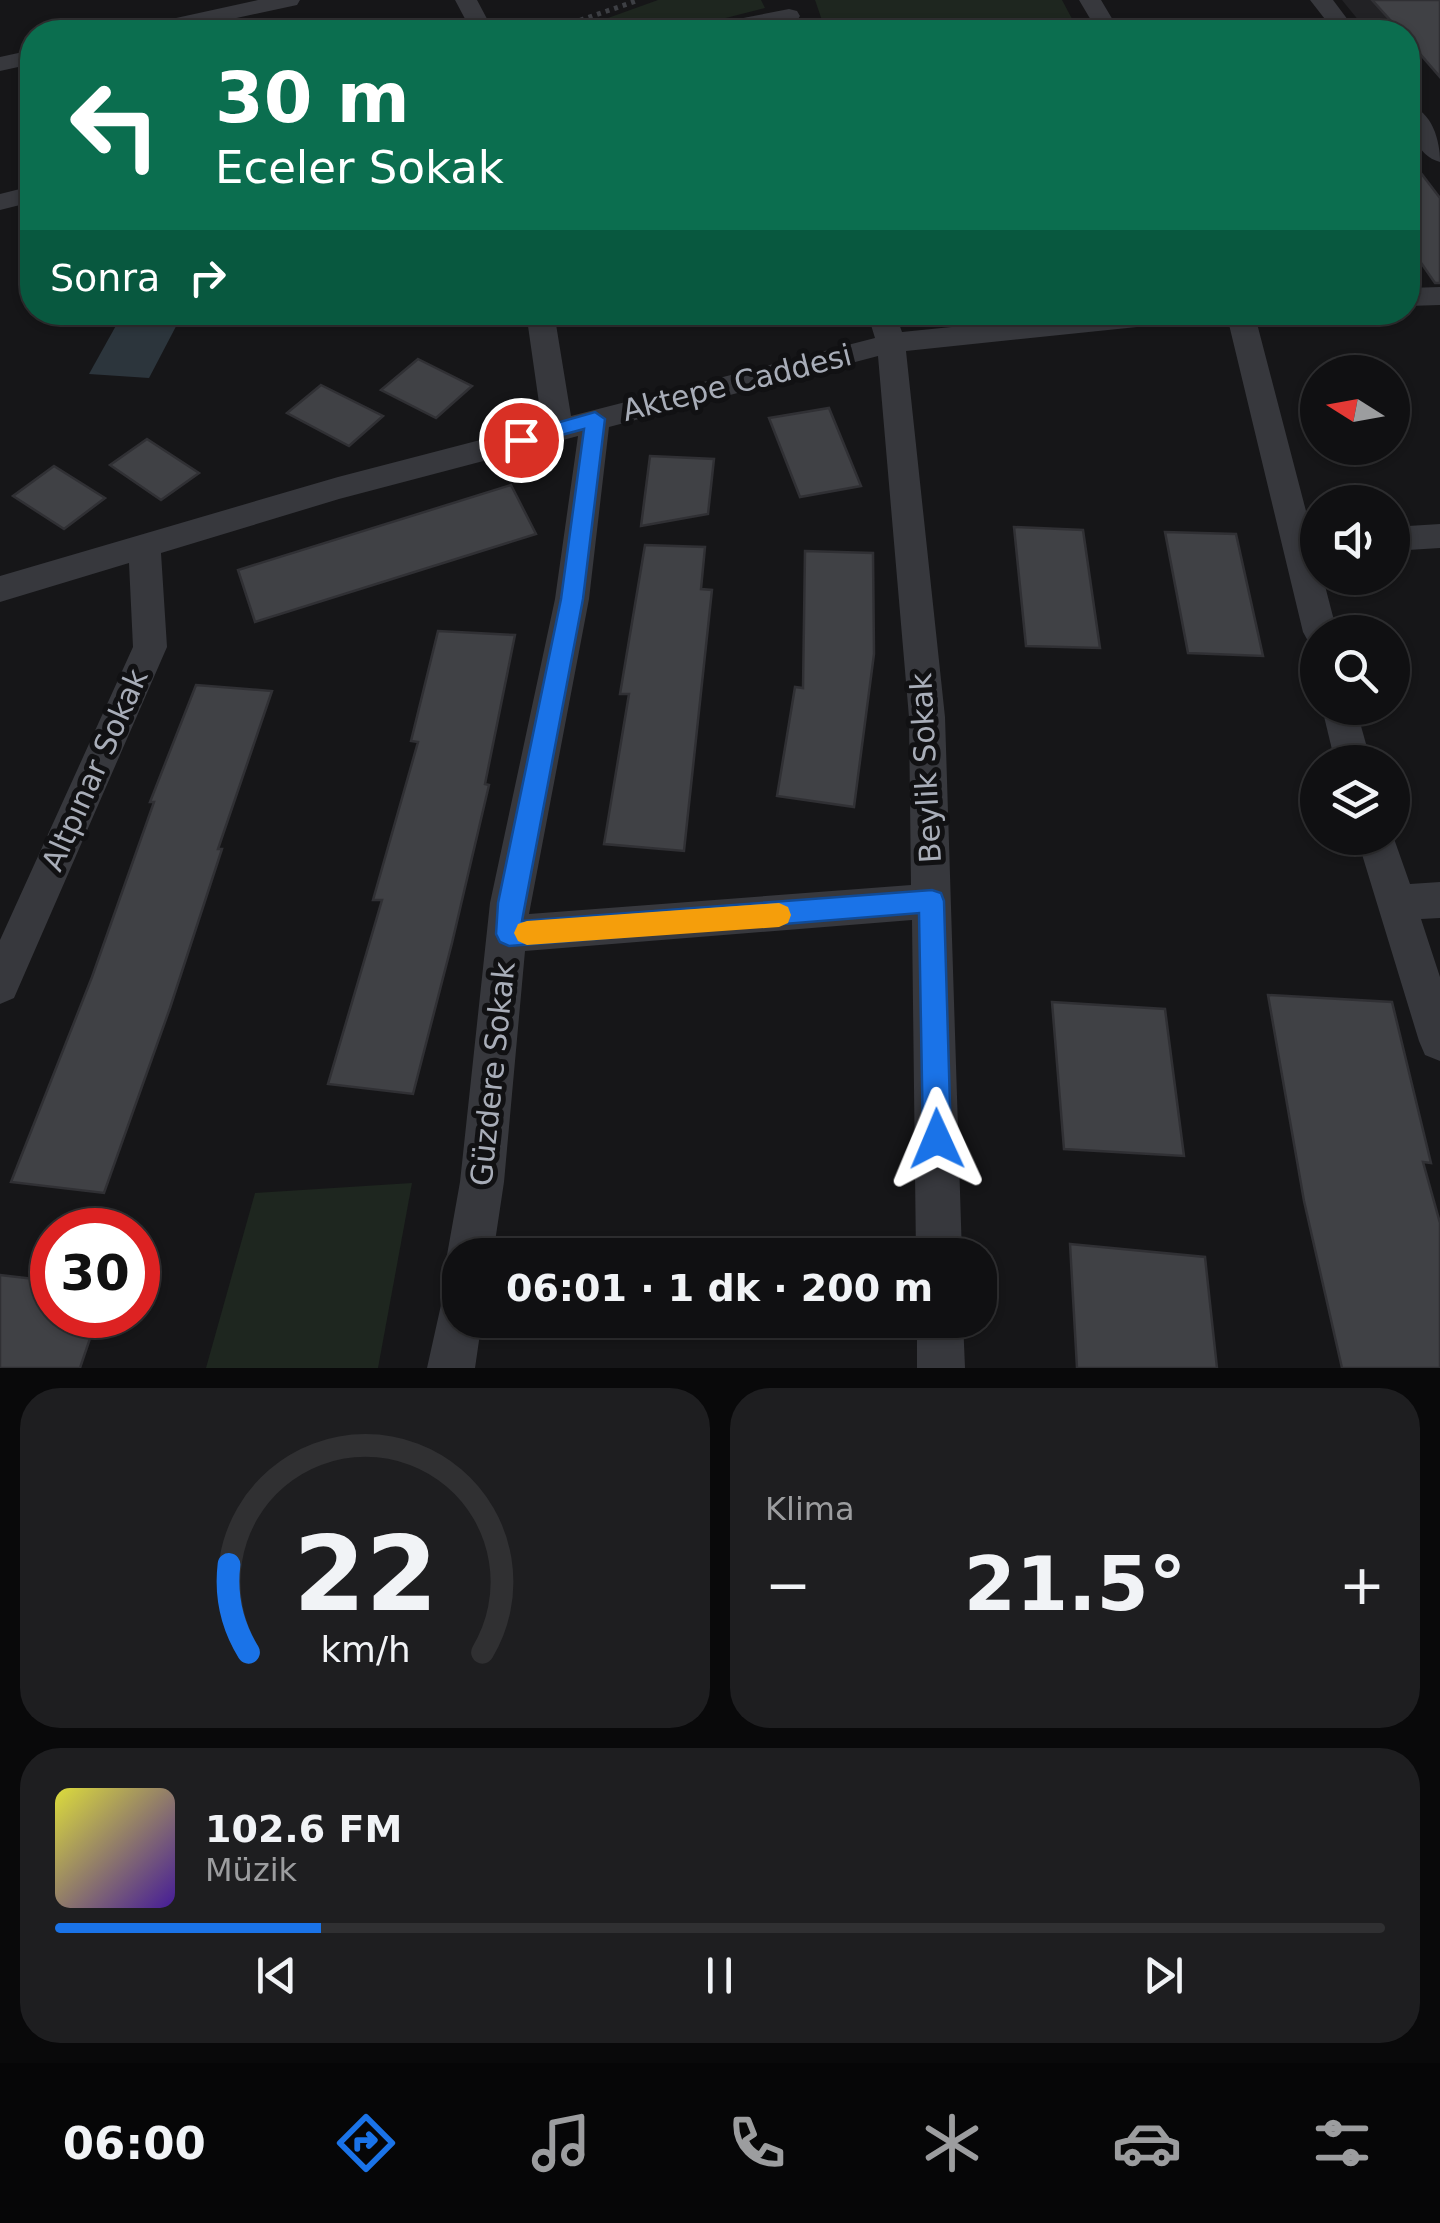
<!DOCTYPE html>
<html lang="tr">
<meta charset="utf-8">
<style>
body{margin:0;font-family:"DejaVu Sans",sans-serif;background:#1e1e20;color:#f1f3f6;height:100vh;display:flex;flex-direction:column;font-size:38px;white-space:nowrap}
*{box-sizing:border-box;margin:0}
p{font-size:32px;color:#9c9d9f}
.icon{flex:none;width:55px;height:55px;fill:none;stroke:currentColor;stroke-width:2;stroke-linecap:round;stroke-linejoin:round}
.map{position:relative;height:1368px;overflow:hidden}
.side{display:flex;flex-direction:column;gap:20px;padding:20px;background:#09090a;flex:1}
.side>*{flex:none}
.top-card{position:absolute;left:20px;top:20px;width:1400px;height:305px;border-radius:40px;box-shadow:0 2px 8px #0004,0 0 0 2px #303032;background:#0b6e4f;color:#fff;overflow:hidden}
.needle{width:65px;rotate:281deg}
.tools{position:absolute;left:1300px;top:355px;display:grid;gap:20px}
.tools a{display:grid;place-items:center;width:110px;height:110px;border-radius:50%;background:#101012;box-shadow:0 2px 8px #0004,0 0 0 2px #303032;font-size:50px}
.speed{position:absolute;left:30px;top:1208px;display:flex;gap:20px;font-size:50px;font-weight:700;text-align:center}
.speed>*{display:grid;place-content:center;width:130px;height:130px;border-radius:50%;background:#101012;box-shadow:0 2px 8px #0004,0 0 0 2px #303032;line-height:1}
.speed .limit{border:15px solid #d22;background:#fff;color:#111}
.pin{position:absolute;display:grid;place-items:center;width:85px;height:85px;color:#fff;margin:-42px;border:5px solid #fff;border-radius:50%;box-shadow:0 2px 10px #0007}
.me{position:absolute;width:110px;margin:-55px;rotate:359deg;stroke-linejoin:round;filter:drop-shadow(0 0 8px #0008)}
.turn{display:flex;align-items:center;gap:35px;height:210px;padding:0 30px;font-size:45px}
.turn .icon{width:130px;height:130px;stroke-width:2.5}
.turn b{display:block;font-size:70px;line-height:85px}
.then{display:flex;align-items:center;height:95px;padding:0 30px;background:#0003;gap:20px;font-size:38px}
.big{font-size:75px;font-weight:700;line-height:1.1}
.side .card{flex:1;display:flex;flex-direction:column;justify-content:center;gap:15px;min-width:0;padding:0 35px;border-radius:40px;background:#1e1e20}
.side .dial{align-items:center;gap:0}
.dial svg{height:260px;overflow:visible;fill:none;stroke:#303032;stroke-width:7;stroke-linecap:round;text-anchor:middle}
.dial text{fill:#f1f3f6;stroke:none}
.song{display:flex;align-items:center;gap:30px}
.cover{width:120px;height:120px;border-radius:15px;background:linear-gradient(135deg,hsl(60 70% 55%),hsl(260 70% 35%))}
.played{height:10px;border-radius:5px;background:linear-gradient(90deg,#1a73e8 20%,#303032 20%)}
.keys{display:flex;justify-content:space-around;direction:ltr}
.heat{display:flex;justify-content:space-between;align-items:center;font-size:55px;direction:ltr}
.side .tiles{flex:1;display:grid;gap:20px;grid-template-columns:1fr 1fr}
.card:last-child{grid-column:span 2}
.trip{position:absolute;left:442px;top:1238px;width:555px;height:100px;border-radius:40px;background:#101012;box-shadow:0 2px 8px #0004,0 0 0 2px #303032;font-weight:700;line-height:100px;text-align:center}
.tab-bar{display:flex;height:160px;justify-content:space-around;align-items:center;background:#060607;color:#9c9d9f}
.tab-bar .icon{width:70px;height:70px}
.tab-bar .active{color:#1a73e8}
.tab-bar b{font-size:45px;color:#f1f3f6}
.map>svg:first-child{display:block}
</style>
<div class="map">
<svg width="1440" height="1368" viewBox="0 0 1440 1368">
<rect width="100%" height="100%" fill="#161618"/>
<path fill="#222225" d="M1342,0H1440V39L1408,42V32H1368Z"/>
<g fill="#1e261f">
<path d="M658,0H761L765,8L671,32H569Z"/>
<path d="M815,0H1062L1079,32H826Z"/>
<path d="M412,1183L378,1368H206L255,1193Z"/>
</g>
<path fill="#2c353c" d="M123,313H183L149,378L89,374Z"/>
<g fill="#404145" stroke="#303034" stroke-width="2.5">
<path d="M1372,0H1440V77L1408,40V32H1401Z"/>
<path d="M1408,156L1440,198V283H1435L1408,244Z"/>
<path d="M418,359L472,386L436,418L381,390Z"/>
<path d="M321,385L383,416L349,446L287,413Z"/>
<path d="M829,408L861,486L800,497L769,418Z"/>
<path d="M147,439L199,473L161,500L110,465Z"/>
<path d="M650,456L714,459L708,514L641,526Z"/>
<path d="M54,466L105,498L64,529L13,496Z"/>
<path d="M511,485L536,534L255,622L238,570Z"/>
<path d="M1014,527L1083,530L1100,648L1026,646Z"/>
<path d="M1165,532L1236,534L1263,656L1188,653Z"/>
<path d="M645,545L705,547L701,589L712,590L684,851L604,844L629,694H620Z"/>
<path d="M805,551L873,553L874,654L854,807L777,796L795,687L803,688Z"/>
<path d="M438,631L515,635L485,784L489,785L452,943L413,1094L328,1084L382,900H373L418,742L411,741Z"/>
<path d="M196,685L272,691L218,849H222L170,1008L104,1193L11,1182L92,977L154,802H150Z"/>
<path d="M1268,995L1392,1002L1431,1163L1423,1162L1440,1223V1368H1342L1304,1201Z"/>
<path d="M1052,1002L1165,1009L1184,1156L1064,1149Z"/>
<path d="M1070,1244L1205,1257L1217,1368H1077Z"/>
<path d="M0,1275L52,1281V1315H98L80,1368H0Z"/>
</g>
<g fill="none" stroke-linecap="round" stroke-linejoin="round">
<path stroke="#3d3f44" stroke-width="5" stroke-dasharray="4 5" stroke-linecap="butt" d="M546,32L639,0"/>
<g fill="#37383d" fill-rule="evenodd">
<path d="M258,0H300L297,5L172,32H132L135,27Z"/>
<path d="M455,0H477L494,32H472Z"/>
<path d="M1079,0H1101L1120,32H1098Z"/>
<path d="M1310,0H1333L1357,32H1335Z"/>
<path d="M789,9L797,11L800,16L797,21L739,32H696L707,25Z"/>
<path d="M32,50V64L0,71V57Z"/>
<path d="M1408,105C1432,111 1440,140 1440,162C1416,156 1407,125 1408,105Z"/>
<path d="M32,186V202L0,210V194Z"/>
<path d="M1440,287V305L1408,306V288Z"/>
<path d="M526,312H554L571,416L875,338L867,312H895L902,332L1100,312H1209L1205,318L1195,321L906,351L945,717L962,1255H916L912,920L525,951L504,1182L493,1255H460V1274L454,1271L447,1255L460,1182L490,903L555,599L578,436L339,499L161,553L167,647L14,998L0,1004V940L133,647L129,563L0,602V576L338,477L542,424ZM878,356L909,717L911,885L529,914L589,599L609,427Z"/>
<path d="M1226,312H1254L1318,557V578H1323L1337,632H1318V645L1308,641L1303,632Z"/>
<path d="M1440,524V548L1392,551V527Z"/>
<path d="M1322,708H1356L1371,762H1335Z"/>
<path d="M1392,833L1410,884L1440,882V918L1421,919L1440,977V1061L1425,1055L1419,1041L1357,838H1392Z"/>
<path d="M460,1290V1320H482L475,1368H427L443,1296Z"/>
<path d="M917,1320H963L965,1368H917Z"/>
</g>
</g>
<path fill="#1a73e8" stroke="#114b97" stroke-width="2.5" d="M595,412L605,419L583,599L522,921L932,890L941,893L944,901L951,1139L947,1149L937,1153L927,1149L923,1139L919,913L509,946L500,942L496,934L498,903L561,599L584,429L521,446L511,440L514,435Z"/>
<path fill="#f59e0b" d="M779,903L788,907L791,915L788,923L779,927L527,945L518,941L514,933L518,924L527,921Z"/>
<g text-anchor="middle" stroke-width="10" stroke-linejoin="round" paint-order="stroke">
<g font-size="30" fill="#a8adb8" stroke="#111113">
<text transform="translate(737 383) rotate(-14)" y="10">Aktepe Caddesi</text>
<text transform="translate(926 768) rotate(-93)" y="10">Beylik Sokak</text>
<text transform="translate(95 770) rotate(-66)" y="10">Altpınar Sokak</text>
<text transform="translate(493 1074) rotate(-84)" y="10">Güzdere Sokak</text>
</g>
</g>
</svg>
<div class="tools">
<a><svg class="needle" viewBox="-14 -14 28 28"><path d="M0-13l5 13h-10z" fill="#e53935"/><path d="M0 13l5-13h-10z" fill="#9c9d9f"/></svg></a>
<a><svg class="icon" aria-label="sound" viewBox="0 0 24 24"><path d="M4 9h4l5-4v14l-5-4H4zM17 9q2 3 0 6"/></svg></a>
<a><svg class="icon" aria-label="search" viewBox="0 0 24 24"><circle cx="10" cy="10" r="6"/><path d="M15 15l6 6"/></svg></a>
<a><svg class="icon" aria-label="layers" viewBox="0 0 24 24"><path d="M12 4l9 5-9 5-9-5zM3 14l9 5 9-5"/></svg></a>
</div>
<div class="speed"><div class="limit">30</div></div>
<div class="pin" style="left:521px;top:440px;background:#d93025"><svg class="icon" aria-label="arrive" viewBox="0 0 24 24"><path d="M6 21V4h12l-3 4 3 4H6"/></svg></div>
<svg class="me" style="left:937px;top:1139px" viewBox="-20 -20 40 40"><path d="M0-17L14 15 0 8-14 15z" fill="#1a73e8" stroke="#fff" stroke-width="4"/></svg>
<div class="trip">06:01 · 1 dk · 200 m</div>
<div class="top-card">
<div class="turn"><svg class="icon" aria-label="left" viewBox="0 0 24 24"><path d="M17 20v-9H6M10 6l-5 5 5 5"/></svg><div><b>30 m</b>Eceler Sokak</div></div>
<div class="then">Sonra<svg class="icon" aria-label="right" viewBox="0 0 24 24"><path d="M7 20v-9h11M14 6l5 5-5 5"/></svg></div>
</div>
</div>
<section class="side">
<div class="tiles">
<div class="card dial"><svg viewBox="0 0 100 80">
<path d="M14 69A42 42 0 1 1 86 69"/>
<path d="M14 69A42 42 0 0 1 8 42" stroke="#1a73e8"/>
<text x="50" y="56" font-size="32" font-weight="700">22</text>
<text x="50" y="72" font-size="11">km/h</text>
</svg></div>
<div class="card"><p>Klima</p>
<div class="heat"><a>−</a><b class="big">21.5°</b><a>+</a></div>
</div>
<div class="card">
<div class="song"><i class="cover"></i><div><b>102.6 FM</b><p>Müzik</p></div></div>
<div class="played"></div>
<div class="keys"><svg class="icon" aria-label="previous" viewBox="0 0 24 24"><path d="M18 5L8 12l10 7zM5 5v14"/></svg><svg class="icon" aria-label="pause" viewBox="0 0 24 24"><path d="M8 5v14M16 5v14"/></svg><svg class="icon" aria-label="next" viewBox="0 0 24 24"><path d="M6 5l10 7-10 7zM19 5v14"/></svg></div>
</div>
</div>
</section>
<nav class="tab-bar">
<b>06:00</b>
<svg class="icon active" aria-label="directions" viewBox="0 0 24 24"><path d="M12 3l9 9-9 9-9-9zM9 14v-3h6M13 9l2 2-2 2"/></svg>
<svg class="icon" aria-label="music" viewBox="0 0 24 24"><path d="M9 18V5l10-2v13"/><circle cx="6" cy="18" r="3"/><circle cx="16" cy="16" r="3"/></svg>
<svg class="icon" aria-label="phone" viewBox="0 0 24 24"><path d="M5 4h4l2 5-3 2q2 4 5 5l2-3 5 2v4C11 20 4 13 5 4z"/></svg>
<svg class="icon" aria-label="climate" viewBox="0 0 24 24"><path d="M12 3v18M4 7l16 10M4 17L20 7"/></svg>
<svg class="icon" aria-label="car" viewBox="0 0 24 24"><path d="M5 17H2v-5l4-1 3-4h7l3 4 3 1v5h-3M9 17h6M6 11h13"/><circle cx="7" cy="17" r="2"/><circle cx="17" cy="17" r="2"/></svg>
<svg class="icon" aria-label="filters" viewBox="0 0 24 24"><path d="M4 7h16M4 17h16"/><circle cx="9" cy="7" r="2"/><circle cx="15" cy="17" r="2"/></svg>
</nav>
